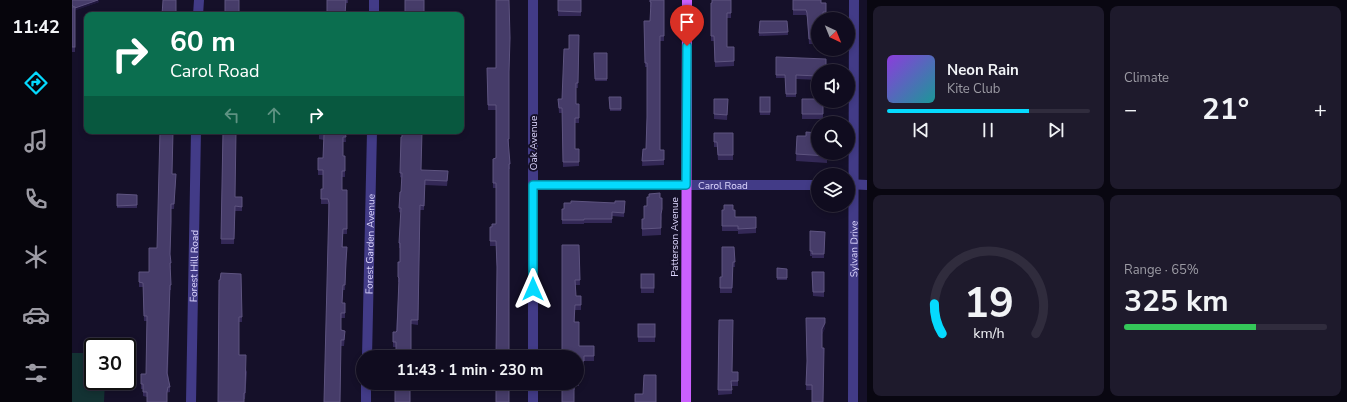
<!DOCTYPE html>
<meta charset="utf-8">
<style>
body{margin:0;font-family:"Nunito Sans",sans-serif;background:#1e1a2c;color:#f1f3f6;height:100vh;display:flex;flex-direction:column;font-size:15px;white-space:nowrap}
*{box-sizing:border-box;margin:0}
p{font-size:13px;color:#9c9ba4}
.icon{flex:none;width:22px;height:22px;fill:none;stroke:currentColor;stroke-width:2;stroke-linecap:round;stroke-linejoin:round}
.map{position:relative;flex:1;overflow:hidden}
.sheet{display:flex;flex-direction:column;gap:6px;padding:6px;background:#090711;width:480px}
.sheet>*{flex:none}
.banner{position:absolute;left:12px;top:12px;width:380px;height:122px;border-radius:8px;box-shadow:0 2px 6px #0003,0 0 0 1px #302c3d;background:#0b6e4f;color:#fff;overflow:hidden}
.needle{width:26px;rotate:137deg}
.buttons{position:absolute;left:739px;top:12px;display:grid;gap:8px}
.buttons a{display:grid;place-items:center;width:44px;height:44px;border-radius:50%;background:#100c1f;box-shadow:0 2px 6px #0003,0 0 0 1px #302c3d;font-size:20px}
.speed{position:absolute;left:12px;top:338px;display:flex;gap:8px;font-size:20px;font-weight:700;text-align:center}
.speed>*{display:grid;place-content:center;width:52px;height:52px;border-radius:50%;background:#100c1f;box-shadow:0 2px 6px #0003,0 0 0 1px #302c3d;line-height:1}
.speed .limit{border:2px solid #111;border-radius:6px;background:#fff;color:#111}
.pin{position:absolute;display:grid;place-items:center;width:34px;height:34px;color:#fff;margin:-41px -17px;border-radius:50% 50% 50% 0;rotate:-45deg;box-shadow:0 0 4px #0007}
.pin .icon{rotate:45deg}
.me{position:absolute;width:44px;margin:-22px;rotate:0deg;stroke-linejoin:round;filter:drop-shadow(0 0 3px #0008)}
.turn{display:flex;align-items:center;gap:14px;height:84px;padding:0 20px;font-size:18px}
.turn .icon{width:52px;height:52px;stroke-width:2.5}
.turn b{display:block;font-size:28px;line-height:34px}
.lanes{display:flex;align-items:center;height:38px;padding:0 20px;background:#0003;justify-content:center;gap:20px;direction:ltr}
.lanes .off{opacity:.35}
.big{font-size:30px;font-weight:700;line-height:1.1}
.sheet .tile{flex:1;display:flex;flex-direction:column;justify-content:center;gap:6px;min-width:0;padding:0 14px;border-radius:8px;background:#1e1a2c}
.sheet .dial{align-items:center;gap:0}
.dial svg{height:104px;overflow:visible;fill:none;stroke:#302c3d;stroke-width:7;stroke-linecap:round;text-anchor:middle}
.dial text{fill:#f1f3f6;stroke:none}
.song{display:flex;align-items:center;gap:12px}
.cover{width:48px;height:48px;border-radius:6px;background:linear-gradient(135deg,hsl(270 70% 55%),hsl(180 70% 35%))}
.played{height:4px;border-radius:2px;background:linear-gradient(90deg,#05dafe 70%,#302c3d 70%)}
.keys{display:flex;justify-content:space-around;direction:ltr}
.heat{display:flex;justify-content:space-between;align-items:center;font-size:22px;direction:ltr}
.charge{height:6px;border-radius:3px;background:linear-gradient(90deg,#34c759 65%,#302c3d 0)}
.sheet .tiles{flex:1;display:grid;gap:6px;grid-template-columns:repeat(2,1fr)}
.trip{position:absolute;left:284px;top:350px;width:228px;height:40px;border-radius:20px;background:#100c1f;box-shadow:0 2px 6px #0003,0 0 0 1px #302c3d;font-weight:700;line-height:40px;text-align:center}
main{display:flex;flex:1;min-height:0}
.tabs{display:flex;flex-direction:column;width:72px;justify-content:space-around;align-items:center;background:#06050c;color:#9c9ba4}
.tabs .icon{width:28px;height:28px}
.tabs .active{color:#05dafe}
.tabs b{font-size:18px;color:#f1f3f6}
.map>svg:first-child{display:block}
</style>
<main>
<nav class="tabs">
<b>11:42</b>
<svg class="icon active" aria-label="directions" viewBox="0 0 24 24"><path d="M12 3l9 9-9 9-9-9zM9 14v-3h6M13 9l2 2-2 2"/></svg>
<svg class="icon" aria-label="music" viewBox="0 0 24 24"><path d="M9 18V5l10-2v13"/><circle cx="6" cy="18" r="3"/><circle cx="16" cy="16" r="3"/></svg>
<svg class="icon" aria-label="phone" viewBox="0 0 24 24"><path d="M5 4h4l2 5-3 2q2 4 5 5l2-3 5 2v4C11 20 4 13 5 4z"/></svg>
<svg class="icon" aria-label="climate" viewBox="0 0 24 24"><path d="M12 3v18M4 7l16 10M4 17L20 7"/></svg>
<svg class="icon" aria-label="car" viewBox="0 0 24 24"><path d="M5 17H2v-5l4-1 3-4h7l3 4 3 1v5h-3M9 17h6M6 11h13"/><circle cx="7" cy="17" r="2"/><circle cx="17" cy="17" r="2"/></svg>
<svg class="icon" aria-label="filters" viewBox="0 0 24 24"><path d="M4 7h16M4 17h16"/><circle cx="9" cy="7" r="2"/><circle cx="15" cy="17" r="2"/></svg>
</nav>
<div class="map">
<svg width="795" height="402" viewBox="0 0 795 402">
<rect width="100%" height="100%" fill="#151029"/>
<path fill="#133233" d="M0,353H21V381H33L32,402H0Z"/>
<g fill="none" stroke-linecap="round" stroke-linejoin="round">
<g stroke="#423b87" stroke-width="10">
<path d="M126,15L127,0"/>
<path d="M302,15V0"/>
<path d="M776,184L795,185"/>
<path id="s1" d="M461,185H746"/>
<path id="s2" d="M295,357L300,131"/>
<path d="M461,357V0"/>
<path id="s3" d="M119,402L124,131"/>
<path d="M294,402V383"/>
<path d="M461,402V383"/>
<path id="s4" d="M781,402L782,0"/>
</g>
<path stroke="#ca60fe" stroke-width="10" d="M614,402L615,0"/>
</g>
<g fill="#342957">
<path d="M0,0L27,2L3,10V52H0Z"/>
<path d="M255,0H276V3H274Z"/>
<rect x="486" y="0" width="23" height="16"/>
<path d="M578,0H592V41H588V150H592V165L570,166L571,149H574L575,118V67H573L572,21H578L579,7H578Z"/>
<path d="M659,0V18H655V47H662V66L643,67L642,41H639V3Z"/>
<path d="M721,0L754,3V17L746,19V44H737L735,17L734,15H721Z"/>
<path d="M688,21H715L716,35L687,36Z"/>
<path d="M507,35L506,88H504V104H507V123H503V149H507V166L491,167L490,113H487L486,99H490L497,49Z"/>
<path d="M522,53H535V81H523Z"/>
<path d="M704,57L746,71V80L724,79V97H714L713,78H704Z"/>
<path d="M415,68H424L437,76V144H436L438,169H437L425,271L424,246H418V227L424,224V188H421V163L424,158V110H416Z"/>
<path d="M537,97H549V111H538Z"/>
<rect x="688" y="97" width="10" height="18"/>
<path d="M642,99H656L655,120L642,119Z"/>
<path d="M730,99L751,101V119H730Z"/>
<path d="M151,131L163,197H170V211H163L162,244H149Z"/>
<path d="M247,131H273L274,142H271V156H273V177H270V190H275V234H271V247H275L273,290H271L270,303H273V318H269V330L273,336L272,346H269L256,204H249V189H251V175H246V158H251L252,140L247,139Z"/>
<path d="M642,133H661V160H646L645,147H642Z"/>
<path d="M725,136L755,153V163L724,161Z"/>
<path d="M330,137L349,170L376,176L375,186L353,185L352,210H348L346,325L339,324L324,349V347H321V332H324L327,282H326V262H328V248H327V243L329,213L327,212V208L329,192L330,178L328,177V173Z"/>
<path d="M100,174H104L102,209H99V227L98,255L99,268H98L99,290H98L96,374L98,387V392L75,397L71,396V389H69V374H74L75,321H72L71,287H67V272H77L85,248Z"/>
<path d="M45,194L65,195V208H45Z"/>
<path d="M588,198L590,216L589,221V235L570,236V219H572L575,206Z"/>
<path d="M553,201L552,217L540,216V223H512V224H490V209Z"/>
<path d="M650,210H661L663,217H684V233L666,234V231H650Z"/>
<path d="M738,231L753,232L752,258H740V256H738Z"/>
<path d="M507,245L508,285H503L504,296H509V310H503V322L507,346H522V361H512V366H507V386H503V390H502L490,383H505V357H490Z"/>
<path d="M662,247L663,267H661L660,293H648V277H650Z"/>
<path d="M705,268L715,269V280H705Z"/>
<path d="M740,272H752V297L741,296Z"/>
<path d="M169,274L170,322H167V355L175,372L173,399H172L148,280Z"/>
<rect x="569" y="274" width="13" height="19"/>
<path d="M753,318V328L750,334L740,390H734L735,363Z"/>
<path d="M647,320L660,372H666V386H660V394L646,395Z"/>
<rect x="566" y="324" width="17" height="18"/>
</g>
<g fill="#20173d">
<path d="M27,0V2L2,11V8Z"/>
<path d="M590,209V216L589,221V214Z"/>
<path d="M753,323V328L750,334V329Z"/>
</g>
<g fill="#463c69" stroke="#5e5480">
<path d="M0,0H26L3,8V7H1L0,4Z"/>
<path d="M91,0H104V15H90Z"/>
<rect x="153" y="0" width="14" height="15"/>
<path d="M255,0H274L273,15H255Z"/>
<rect x="333" y="0" width="19" height="15"/>
<path d="M424,0H437L438,38L437,72V139H436L438,164H437V357H424L425,267L424,241H418V227H420V224H424V183H421V159L424,158V105H416L415,68H424Z"/>
<path d="M486,0H509V12L486,11Z"/>
<path d="M578,0H592V36H588V150H592V160L570,161L571,149H574L575,117V63H573L572,21H578L579,2H578Z"/>
<path d="M640,0H659V13H655V47H662V61L643,62L642,36H639V3H640Z"/>
<path d="M721,0H749V3H754V12H751V19H746V39H737L735,13L734,10H721Z"/>
<rect x="0" y="7" width="3" height="40"/>
<path d="M688,21H715L716,32L687,33Z"/>
<path d="M497,35H507L506,83H504V104H507V118H503V149H507V162H491L490,108H487L486,99H490L492,49H497Z"/>
<path d="M522,53H535V79H523Z"/>
<path d="M704,57L754,59V71H746V76L724,75V94H714L713,75H704Z"/>
<path d="M537,97H549V109H538Z"/>
<rect x="688" y="97" width="10" height="15"/>
<path d="M642,99H656L655,115L642,114Z"/>
<path d="M730,99H746V101H751V114H730Z"/>
<path d="M88,131H101L100,174H104L102,204H99V222L98,254L99,263H98L99,285H98L95,373L98,387H96L95,392V402H75V392H71V384H69V374H74L75,316H72L71,283L67,282V272H77V248H85Z"/>
<path d="M151,131H164L163,197H170V207L163,206L162,239H149Z"/>
<path d="M247,131H273L274,137H271V156H273V171H270V190H275V229H271L270,247H275L274,261L273,285H271L270,303H273V313H269V330L273,331L272,340H269L268,402H252L257,203L256,199H249V189H251V170H246V158H251L252,134H247Z"/>
<path d="M330,131H350L349,170L376,171L375,181L353,180L352,206L348,205L346,320H339V357H324V342H321V332H324L325,331L327,278L326,277V262H328V243H327L329,208H327L328,192H329L330,173H328L329,137H330Z"/>
<path d="M734,132L746,133V153H755V156L724,154L725,136H734Z"/>
<path d="M642,133H661V155H646L645,142H642Z"/>
<path d="M588,193V198H590V209L589,214V228L570,229V219H572V206H575V197H577V194Z"/>
<path d="M45,194L65,195V205L45,206Z"/>
<path d="M499,201L543,203V201H553L552,213L540,212V219H512V220H490V209H492V203H499Z"/>
<path d="M652,205H661V210H663V217H684V228L666,229V226H650V210H652Z"/>
<path d="M738,231L753,232L752,254H740V251H738Z"/>
<path d="M490,245H507L508,280H503L504,296H509V305H503L502,322H507V346H522V356H512V361H507V381H505V357H490Z"/>
<path d="M650,247H662L663,262H661L660,288H648V277H650Z"/>
<path d="M705,268L715,269V278H705Z"/>
<path d="M740,272H752V292H741Z"/>
<path d="M149,273L169,274L170,317H167V355H174L173,393H172V402H146L147,280H148Z"/>
<rect x="569" y="274" width="13" height="14"/>
<path d="M734,318H753V323L750,329V348H752L751,402H740V385H734L735,361Z"/>
<path d="M647,320H661L660,372H666V381H659L660,390H646Z"/>
<rect x="566" y="324" width="17" height="13"/>
<path d="M572,375H584V402H563V394H571Z"/>
<rect x="323" y="383" width="15" height="19"/>
<rect x="424" y="383" width="13" height="19"/>
<path d="M490,383H503V385H502V402H490Z"/>
</g>
<g fill="none" stroke-linecap="round" stroke-linejoin="round">
<g stroke="#038ea5" stroke-width="10">
<path id="route" d="M461,289V185H614L615,46"/>
</g>
<use href="#route" stroke="#05dafe" stroke-width="7"/>
</g>
<g text-anchor="middle" stroke-width="4" stroke-linejoin="round" paint-order="stroke">
<g font-size="10" fill="#ded8ff" stroke="#151029">
<text transform="translate(461 143) rotate(-90)" y="4">Oak Avenue</text>
<text dy="4" stroke="none"><textPath href="#s1" startOffset="190">Carol Road</textPath></text>
<text transform="translate(602 237) rotate(-90)" y="4">Patterson Avenue</text>
<text dy="4" stroke="none"><textPath href="#s2" startOffset="113">Forest Garden Avenue</textPath></text>
<text dy="4" stroke="none"><textPath href="#s4" startOffset="153">Sylvan Drive</textPath></text>
<text dy="4" stroke="none"><textPath href="#s3" startOffset="136">Forest Hill Road</textPath></text>
</g>
</g>
</svg>
<div class="buttons">
<a><svg class="needle" viewBox="-14 -14 28 28"><path d="M0-13l5 13h-10z" fill="#e53935"/><path d="M0 13l5-13h-10z" fill="#9c9ba4"/></svg></a>
<a><svg class="icon" aria-label="sound" viewBox="0 0 24 24"><path d="M4 9h4l5-4v14l-5-4H4zM17 9q2 3 0 6"/></svg></a>
<a><svg class="icon" aria-label="search" viewBox="0 0 24 24"><circle cx="10" cy="10" r="6"/><path d="M15 15l6 6"/></svg></a>
<a><svg class="icon" aria-label="layers" viewBox="0 0 24 24"><path d="M12 4l9 5-9 5-9-5zM3 14l9 5 9-5"/></svg></a>
</div>
<div class="speed"><div class="limit">30</div></div>
<div class="pin" style="left:615px;top:46px;background:#d93025"><svg class="icon" aria-label="arrive" viewBox="0 0 24 24"><path d="M6 21V4h12l-3 4 3 4H6"/></svg></div>
<svg class="me" style="left:461px;top:289px" viewBox="-20 -20 40 40"><path d="M0-17L14 15 0 8-14 15z" fill="#05dafe" stroke="#fff" stroke-width="4"/></svg>
<div class="trip">11:43 · 1 min · 230 m</div>
<div class="banner">
<div class="turn"><svg class="icon" aria-label="right" viewBox="0 0 24 24"><path d="M7 20v-9h11M14 6l5 5-5 5"/></svg><div><b>60 m</b>Carol Road</div></div>
<div class="lanes"><svg class="icon off" aria-label="left" viewBox="0 0 24 24"><path d="M17 20v-9H6M10 6l-5 5 5 5"/></svg><svg class="icon off" aria-label="ahead" viewBox="0 0 24 24"><path d="M12 20V5M6 11l6-6 6 6"/></svg><svg class="icon" aria-label="right" viewBox="0 0 24 24"><path d="M7 20v-9h11M14 6l5 5-5 5"/></svg></div>
</div>
</div>
<section class="sheet">
<div class="tiles">
<div class="tile">
<div class="song"><i class="cover"></i><div><b>Neon Rain</b><p>Kite Club</p></div></div>
<div class="played"></div>
<div class="keys"><svg class="icon" aria-label="previous" viewBox="0 0 24 24"><path d="M18 5L8 12l10 7zM5 5v14"/></svg><svg class="icon" aria-label="pause" viewBox="0 0 24 24"><path d="M8 5v14M16 5v14"/></svg><svg class="icon" aria-label="next" viewBox="0 0 24 24"><path d="M6 5l10 7-10 7zM19 5v14"/></svg></div>
</div>
<div class="tile"><p>Climate</p>
<div class="heat"><a>−</a><b class="big">21°</b><a>+</a></div>
</div>
<div class="tile dial"><svg viewBox="0 0 100 80">
<path d="M14 69A42 42 0 1 1 86 69"/>
<path d="M14 69A42 42 0 0 1 8 46" stroke="#05dafe"/>
<text x="50" y="56" font-size="32" font-weight="700">19</text>
<text x="50" y="72" font-size="11">km/h</text>
</svg></div>
<div class="tile"><p>Range · 65%</p><b class="big">325 km</b><div class="charge"></div></div>
</div>
</section>
</main>
